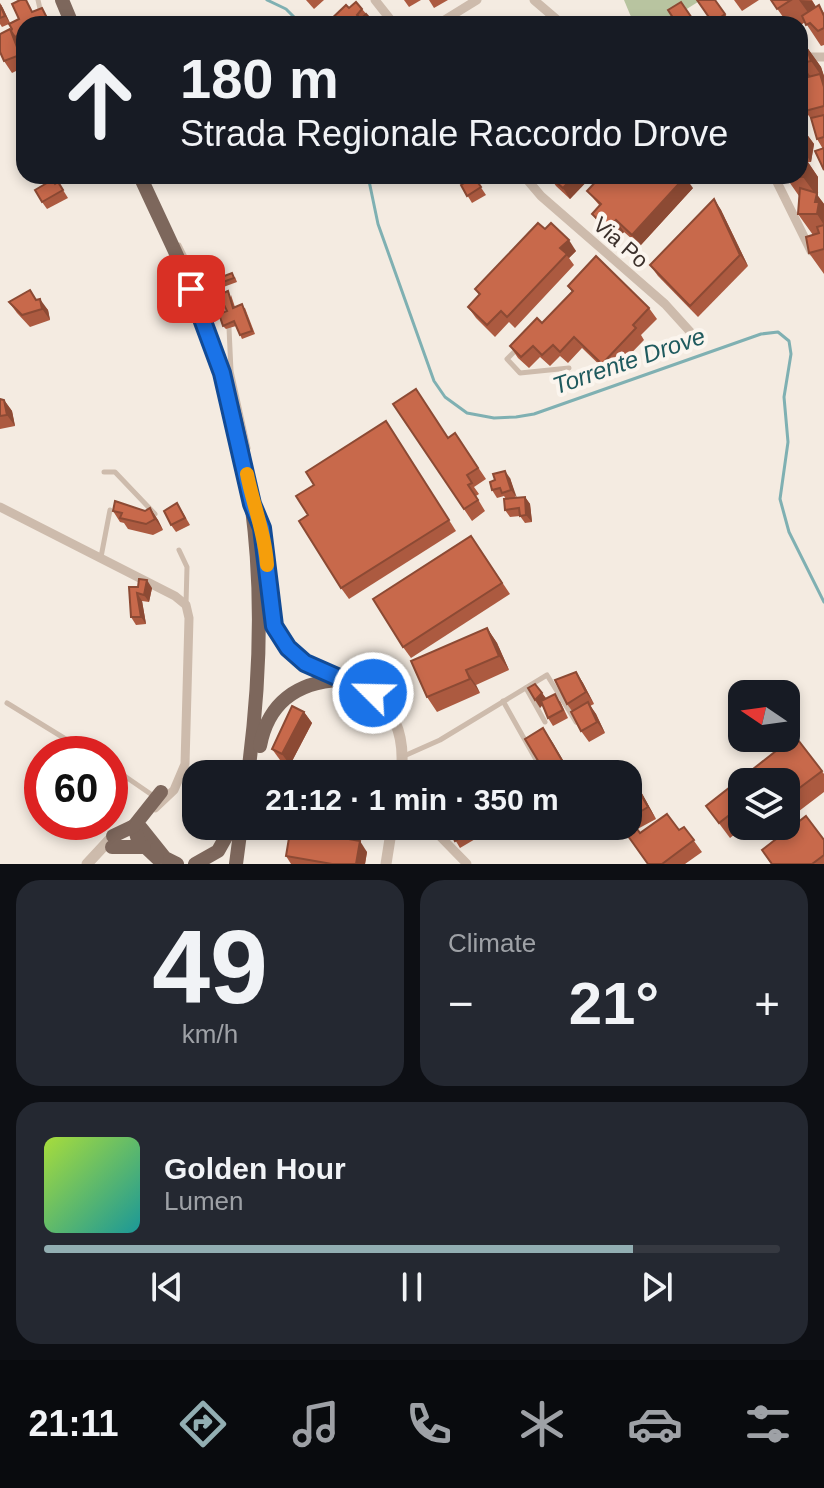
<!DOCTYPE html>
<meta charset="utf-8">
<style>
body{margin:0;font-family:Helvetica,sans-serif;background:#242831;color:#f1f3f6;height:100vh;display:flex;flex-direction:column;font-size:30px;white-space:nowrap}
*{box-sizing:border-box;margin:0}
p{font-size:26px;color:#9ea1a6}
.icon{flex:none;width:44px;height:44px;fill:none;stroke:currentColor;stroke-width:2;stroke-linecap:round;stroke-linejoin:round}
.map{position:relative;height:864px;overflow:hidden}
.side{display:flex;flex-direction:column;gap:16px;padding:16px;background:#0d0f14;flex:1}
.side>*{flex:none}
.banner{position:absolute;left:16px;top:16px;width:792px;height:168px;border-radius:24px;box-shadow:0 4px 12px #0003;background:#171b24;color:#f1f3f6;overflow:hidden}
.needle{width:52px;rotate:283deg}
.tools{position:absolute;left:728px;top:680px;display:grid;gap:16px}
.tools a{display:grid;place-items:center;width:72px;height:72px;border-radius:16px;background:#171b24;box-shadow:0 4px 12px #0003;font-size:40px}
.speed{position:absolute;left:24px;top:736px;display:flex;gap:16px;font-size:40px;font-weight:700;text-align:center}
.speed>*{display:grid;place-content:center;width:104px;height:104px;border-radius:50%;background:#171b24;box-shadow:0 4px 12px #0003;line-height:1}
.speed .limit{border:12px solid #d22;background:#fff;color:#111}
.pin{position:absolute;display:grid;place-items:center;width:68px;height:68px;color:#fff;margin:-34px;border-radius:16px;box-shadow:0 4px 12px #0006}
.me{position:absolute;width:88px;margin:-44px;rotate:293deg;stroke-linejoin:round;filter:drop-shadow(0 0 6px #0008)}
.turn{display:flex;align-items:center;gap:28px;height:168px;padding:0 32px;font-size:36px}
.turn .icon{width:104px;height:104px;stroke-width:2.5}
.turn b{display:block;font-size:56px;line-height:68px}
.big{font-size:60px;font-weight:800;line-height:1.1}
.side .tile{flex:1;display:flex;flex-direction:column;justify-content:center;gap:12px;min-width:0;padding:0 28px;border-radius:24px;background:#242831}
.side .dial{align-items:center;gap:0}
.dial b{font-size:104px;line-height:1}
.song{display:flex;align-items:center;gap:24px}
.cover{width:96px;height:96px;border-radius:12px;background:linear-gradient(135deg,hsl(80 70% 55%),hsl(180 70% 35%))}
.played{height:8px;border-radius:4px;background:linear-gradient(90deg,#92aeb2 80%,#363941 80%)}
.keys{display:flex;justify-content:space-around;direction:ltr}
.heat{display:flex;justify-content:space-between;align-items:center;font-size:44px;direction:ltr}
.side .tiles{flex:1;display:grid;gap:16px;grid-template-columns:1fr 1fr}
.tile:last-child{grid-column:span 2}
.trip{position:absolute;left:182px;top:760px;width:460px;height:80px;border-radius:24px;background:#171b24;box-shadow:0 4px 12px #0003;font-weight:800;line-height:80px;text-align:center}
.tabs{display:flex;height:128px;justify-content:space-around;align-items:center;background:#090b0e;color:#9ea1a6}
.tabs .icon{width:56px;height:56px}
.tabs .on{color:#92aeb2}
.tabs b{font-size:36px;color:#f1f3f6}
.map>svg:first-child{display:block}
</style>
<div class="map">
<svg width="824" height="864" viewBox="0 0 824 864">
<rect width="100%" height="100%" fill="#f4ebe1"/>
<path fill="#b8c4a0" d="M624,0H701L663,24H634Z"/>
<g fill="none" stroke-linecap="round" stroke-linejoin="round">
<g stroke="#7fb0b2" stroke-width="3">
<path d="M267,0L286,9L301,24"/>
<path d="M368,176L378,224L434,381L445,397L467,413L494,418L516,417L534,414L761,334L778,332L789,341L791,354L784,397L788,442L780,499L789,532L824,602"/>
</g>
<g stroke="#cdbbac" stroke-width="5">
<path d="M38,0L41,13"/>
<path d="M179,245L196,279L217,298L224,315"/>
<path d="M229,328L231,371L248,448"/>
<path d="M519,347L507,359L520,373L569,368"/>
<path d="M104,472H115L155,514"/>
<path d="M179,550L187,567L186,604"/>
<path d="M101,557L110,510"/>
<path d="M526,688L545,722"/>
<path d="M503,701L544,774"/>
<path d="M7,703L90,754"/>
<path d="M404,756L440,740L547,675L576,722"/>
<path d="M110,766L155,797"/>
</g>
<g stroke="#cdbbac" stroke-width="9">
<path d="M375,0L394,24"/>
<path d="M534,0L562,24"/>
<path d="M438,24L477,0"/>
<path d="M800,57H824"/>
<path d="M524,176L541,196L665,304L694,336"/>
<path d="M774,176L811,251"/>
<path d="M0,507L175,596L186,605L189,618L185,764L174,790L155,808"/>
<path d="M430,826L467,864"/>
</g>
<g stroke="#cdbbac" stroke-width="11">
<path d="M373,693C398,714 405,743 401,774"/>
<path d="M87,864L113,836"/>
<path d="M386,864L392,826"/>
</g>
<g stroke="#7d675c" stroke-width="14">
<path d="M62,0L72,24"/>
<path d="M140,176C165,231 193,286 213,343C263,487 268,624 248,774"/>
<path d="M269,598C276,672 326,662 373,693"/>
<path d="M260,746C268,703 297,682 340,680"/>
<path d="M134,826L141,828L165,858L177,864"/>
<path d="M134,826L138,840L157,858"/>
<path d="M113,836L134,826L161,792"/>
<path d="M112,847H144"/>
<path d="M195,864L218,851L232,826"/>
<path d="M236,864L241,826"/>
</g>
</g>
<g fill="#ac5a40">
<path d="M306,0H324L314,9Z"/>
<path d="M404,0H421L409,7Z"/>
<path d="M429,0H448L434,8Z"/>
<path d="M697,0H715L732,24H713Z"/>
<path d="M734,0H759L742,11Z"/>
<path d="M771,0H812L816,7L819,5L824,13V45L821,46L805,22L800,26V24H788Z"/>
<path d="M0,3L10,23L42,8L51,24H24V38L18,41L24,56V67L12,73L4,61L12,29L9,24L2,27L0,24Z"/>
<path d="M349,8L362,9L375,24H326Z"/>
<path d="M800,46H806L821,67L824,76V170L823,149L817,139L812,120L805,111L800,91Z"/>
<path d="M800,125L814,144L811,162H808L818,177V196L824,204V274L809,253L813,235L798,214L799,196L785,176H800Z"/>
<path d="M549,176H592L570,199L556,186Z"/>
<path d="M474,177L486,195L472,203L461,185Z"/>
<path d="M58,182L68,198L47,209L42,202L55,184Z"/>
<path d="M693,188L640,246L624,232L616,240L600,225L592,214L600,206L587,191Z"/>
<path d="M714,199L721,210L748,266L698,317L658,276L650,265Z"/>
<path d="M545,229L576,251L569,258L574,265L515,328L509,322L495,337L476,318L468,307L479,295L475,289Z"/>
<path d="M235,277L237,282L218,289L215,285Z"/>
<path d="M568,286L649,308L657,319L641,335L644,340L610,375L582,348L568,363L560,356L550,366L540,357L529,368L518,358L510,346L542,323L572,292Z"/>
<path d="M231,295L235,307L245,308L255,334L242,339L236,326L226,329L223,326Z"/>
<path d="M37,300L48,310L50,320L30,327L17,313L9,302Z"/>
<path d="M0,399L4,400L12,411L15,426L0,429Z"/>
<path d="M393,404L448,437L455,433L486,479L474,487L479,494L476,496L485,511L472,521Z"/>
<path d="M386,421L456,531L349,599L341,588L314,485Z"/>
<path d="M510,478L516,498L525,497L530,504L532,522L525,523L520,516L510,517L505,510L506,499L504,496L497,498L492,490Z"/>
<path d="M150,508L158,520L163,530L153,535L128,529L124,523L120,522L113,511H145Z"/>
<path d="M182,511L190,525L176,532L171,525Z"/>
<path d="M471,536L510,594L411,658L403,647Z"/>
<path d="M129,587L152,588L149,602L142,601L146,624L136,625L131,617Z"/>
<path d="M487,628L497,643L509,670L476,685L480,693L437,712L427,697Z"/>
<path d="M576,672L583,683L594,704L590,706L596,714L605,733L589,742L581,731L572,711L567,704Z"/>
<path d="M542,693L546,698L560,701L568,718L553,726L548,718L542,705L540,708Z"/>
<path d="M304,712L312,723L290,765L280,760L272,749Z"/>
<path d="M795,736L824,774V792L786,821V782H742V826H745L730,838L706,806Z"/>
<path d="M626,768L634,779L656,819L619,839L610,826H628V774Z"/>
<path d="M477,826L482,835L460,848L451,833Z"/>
<path d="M755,826H780L764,838Z"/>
<path d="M684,827L702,852L685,864H648L640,833L679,830Z"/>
<path d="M341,835L340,838L367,852L365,864H291L286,856Z"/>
<path d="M824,840V864H771L762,850Z"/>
</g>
<g fill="#8c4a34">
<path d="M799,0L812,1L817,8L812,18Z"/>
<path d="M0,3L3,8L10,23L5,16Z"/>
<path d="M10,29L18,40L24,56V60L20,55Z"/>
<path d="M806,46L821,67L824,76V87L820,74L811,61Z"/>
<path d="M800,61L813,80L815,87L800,66Z"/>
<path d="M800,125L814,144L811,162L800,146Z"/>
<path d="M803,155L818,177V196L824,204V225L817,214L815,202L816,195L803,177Z"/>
<path d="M574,176H592L570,199L563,188Z"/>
<path d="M685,177L693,188L640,246L632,235Z"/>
<path d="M714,199L721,210L748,266L740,255Z"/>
<path d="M616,220L624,232L616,240L608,229Z"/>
<path d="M569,240L576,251L569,258L560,248Z"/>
<path d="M40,299L48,310L50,320L36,300L42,308Z"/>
<path d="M4,400L12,411L15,426L7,415Z"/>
<path d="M505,471L510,478L517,498L511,490Z"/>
<path d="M525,497L530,504L532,522L526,515Z"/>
<path d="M150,508L158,520L163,530L155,519Z"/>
<path d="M147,580L152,588L149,602L144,595Z"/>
<path d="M137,593L142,601L146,624L141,617Z"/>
<path d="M487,628L497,643L509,670L499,656Z"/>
<path d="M466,670L476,685L480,693L470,679Z"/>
<path d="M576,672L583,683L594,704L586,692Z"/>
<path d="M542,693L547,700L540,708L535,700Z"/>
<path d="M588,702L596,714L605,733L597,722Z"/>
<path d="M304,712L312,723L290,765L282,754Z"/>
<path d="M543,728L553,743L571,774H570Z"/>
<path d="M626,768L634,779L656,819L648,807Z"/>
<path d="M332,826H335L341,835L338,847L331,836Z"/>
<path d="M360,841L367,852L365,864H356Z"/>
</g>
<g fill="#c8694b" stroke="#8c4a34" stroke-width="2">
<path d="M20,0H26L32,12L42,8L49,22L43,24H24V33L15,37L11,31L12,29L9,24L19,19L12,4Z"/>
<path d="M697,0H715L725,14L713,23Z"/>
<path d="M771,0H791L777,9Z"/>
<path d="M356,2L362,9L357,15L361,19L366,14L375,24H326L346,5L349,8Z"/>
<path d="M681,2L696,24H677L668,10Z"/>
<path d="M0,5L5,16L0,18Z"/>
<path d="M819,5L824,16V28L818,31L810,23L806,25L802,16Z"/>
<path d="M450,19L473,21L474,24H453Z"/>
<path d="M10,29L20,55L4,61L0,52V34Z"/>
<path d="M800,46H806L811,61L802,63L800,61Z"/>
<path d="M820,74L824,87V106L805,111L800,91V79Z"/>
<path d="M824,115V137L817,139L811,118Z"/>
<path d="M824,148V170L815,151Z"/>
<path d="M800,155H803V177L788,176H800Z"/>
<path d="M549,176H574L563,188Z"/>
<path d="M601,176H684L685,177L632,235L616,220L608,229L592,214L601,204L587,191Z"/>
<path d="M474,177L481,187L467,196L461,185Z"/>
<path d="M52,180L55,184L58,182L63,190L42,202L35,190Z"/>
<path d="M800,188L817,193L815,202H819L817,214H798Z"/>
<path d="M714,199L740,255L690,306L650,265Z"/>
<path d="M538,223L545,229L551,223L569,240L560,248L567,254L507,317L501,311L487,325L468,307L480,294L475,289Z"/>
<path d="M824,225V249L809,253L806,237L819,233L817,227Z"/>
<path d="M596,256L649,308L633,325L636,328L602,364L574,337L560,352L553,345L542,355L533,346L521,357L510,346L537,318L542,323L573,291L568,286Z"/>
<path d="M232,273L234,278L215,285L214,280Z"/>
<path d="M30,290L36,300L40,299L42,309L22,315L9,302Z"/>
<path d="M228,291L233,308L242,304L252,331L240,335L234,321L223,326L219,314L227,311L219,295Z"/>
<path d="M416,389L448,438L455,433L478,468L467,475L472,483L468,485L478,500L464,509L393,404Z"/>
<path d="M0,399L4,400L7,415L0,416Z"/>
<path d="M386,421L449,520L341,588L299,521L308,515L296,496L314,485L306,472Z"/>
<path d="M505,471L511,490L502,493L500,488L492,490L490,482L495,480L493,474Z"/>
<path d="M525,497L526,515L520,516L519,508L505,510L504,499Z"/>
<path d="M115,501L145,511L150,508L155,519L146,524L120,518L122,513L113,511Z"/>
<path d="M177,503L185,518L171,525L164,511Z"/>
<path d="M471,536L502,583L403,647L373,599Z"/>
<path d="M139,579L147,580L144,595L137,593L141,617H131L129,587H138Z"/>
<path d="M487,628L499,656L466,670L470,679L427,697L411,661Z"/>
<path d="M576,672L586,692L567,704L555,680Z"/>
<path d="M535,684L542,693L535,700L528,688Z"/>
<path d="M555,694L563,710L548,718L541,701Z"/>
<path d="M588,702L597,722L581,731L571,712Z"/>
<path d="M292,706L304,712L282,754L272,749Z"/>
<path d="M543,728L570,774H546L525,739Z"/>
<path d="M795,736L822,771L786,798V782H742V808L741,806L719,823L706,806Z"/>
<path d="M626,768L648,807L628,819V774H615Z"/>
<path d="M667,814L679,830L684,827L694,840L662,864H648L628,836L637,829L640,833Z"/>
<path d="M806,816L824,840V855L812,864H772L762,850Z"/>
<path d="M291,826H332L331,836L360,841L356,864H332L286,856Z"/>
<path d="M463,826H476L477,828L455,841L451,833Z"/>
</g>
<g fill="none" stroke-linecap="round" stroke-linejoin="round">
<g stroke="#114b97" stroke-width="20">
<path id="route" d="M191,289L222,373L252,504L262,528L274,626L288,648L305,663L373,693"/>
</g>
<use href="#route" stroke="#1a73e8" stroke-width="14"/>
<path stroke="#f59e0b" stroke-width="14" d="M247,474C253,505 265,533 267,565"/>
</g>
<g text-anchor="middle" stroke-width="8" stroke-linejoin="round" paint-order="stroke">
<g font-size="22" fill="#3b302b" stroke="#fbf5ee">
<text transform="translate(621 242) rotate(41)" y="8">Via Po</text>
</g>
<g font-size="24" font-style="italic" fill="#1f5a5e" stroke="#fbf5ee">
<text transform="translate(629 361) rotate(-19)" y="8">Torrente Drove</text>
</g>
</g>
</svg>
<div class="tools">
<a><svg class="needle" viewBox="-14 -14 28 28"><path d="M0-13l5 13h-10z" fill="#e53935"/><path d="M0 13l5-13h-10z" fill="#9ea1a6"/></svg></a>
<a><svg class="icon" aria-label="layers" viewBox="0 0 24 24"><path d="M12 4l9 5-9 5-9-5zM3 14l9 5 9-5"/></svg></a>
</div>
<div class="speed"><div class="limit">60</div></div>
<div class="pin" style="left:191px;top:289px;background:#d93025"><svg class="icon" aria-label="arrive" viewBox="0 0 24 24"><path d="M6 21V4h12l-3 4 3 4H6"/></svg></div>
<svg class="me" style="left:373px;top:693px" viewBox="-20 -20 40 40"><circle r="17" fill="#1a73e8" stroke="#fff" stroke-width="3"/><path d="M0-11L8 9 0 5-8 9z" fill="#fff"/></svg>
<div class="trip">21:12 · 1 min · 350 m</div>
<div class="banner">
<div class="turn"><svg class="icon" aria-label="ahead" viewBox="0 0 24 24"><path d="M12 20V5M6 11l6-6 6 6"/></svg><div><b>180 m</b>Strada Regionale Raccordo Drove</div></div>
</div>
</div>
<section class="side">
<div class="tiles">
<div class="tile dial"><b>49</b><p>km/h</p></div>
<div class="tile"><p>Climate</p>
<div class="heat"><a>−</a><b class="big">21°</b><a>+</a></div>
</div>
<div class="tile">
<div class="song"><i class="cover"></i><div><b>Golden Hour</b><p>Lumen</p></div></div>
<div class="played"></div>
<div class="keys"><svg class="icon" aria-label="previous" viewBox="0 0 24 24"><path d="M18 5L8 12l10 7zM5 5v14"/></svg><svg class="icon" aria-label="pause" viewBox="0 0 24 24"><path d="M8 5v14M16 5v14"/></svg><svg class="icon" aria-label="next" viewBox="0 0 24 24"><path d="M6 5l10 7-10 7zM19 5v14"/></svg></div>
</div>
</div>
</section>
<nav class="tabs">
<b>21:11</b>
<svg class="icon on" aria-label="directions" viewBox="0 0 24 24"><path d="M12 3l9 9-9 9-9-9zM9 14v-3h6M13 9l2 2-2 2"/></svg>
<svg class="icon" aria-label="music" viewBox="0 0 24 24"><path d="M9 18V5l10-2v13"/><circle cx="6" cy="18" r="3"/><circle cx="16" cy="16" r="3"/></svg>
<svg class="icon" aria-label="phone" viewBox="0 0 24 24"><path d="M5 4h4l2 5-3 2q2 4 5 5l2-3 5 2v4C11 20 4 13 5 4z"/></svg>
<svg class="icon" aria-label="climate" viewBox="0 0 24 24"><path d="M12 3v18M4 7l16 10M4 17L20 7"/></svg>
<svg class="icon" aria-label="car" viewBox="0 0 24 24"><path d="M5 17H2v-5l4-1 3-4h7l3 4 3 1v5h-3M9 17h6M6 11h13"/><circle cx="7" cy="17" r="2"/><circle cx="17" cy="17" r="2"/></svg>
<svg class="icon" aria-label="filters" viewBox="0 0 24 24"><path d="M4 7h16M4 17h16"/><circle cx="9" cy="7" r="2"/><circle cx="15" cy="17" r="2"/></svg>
</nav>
